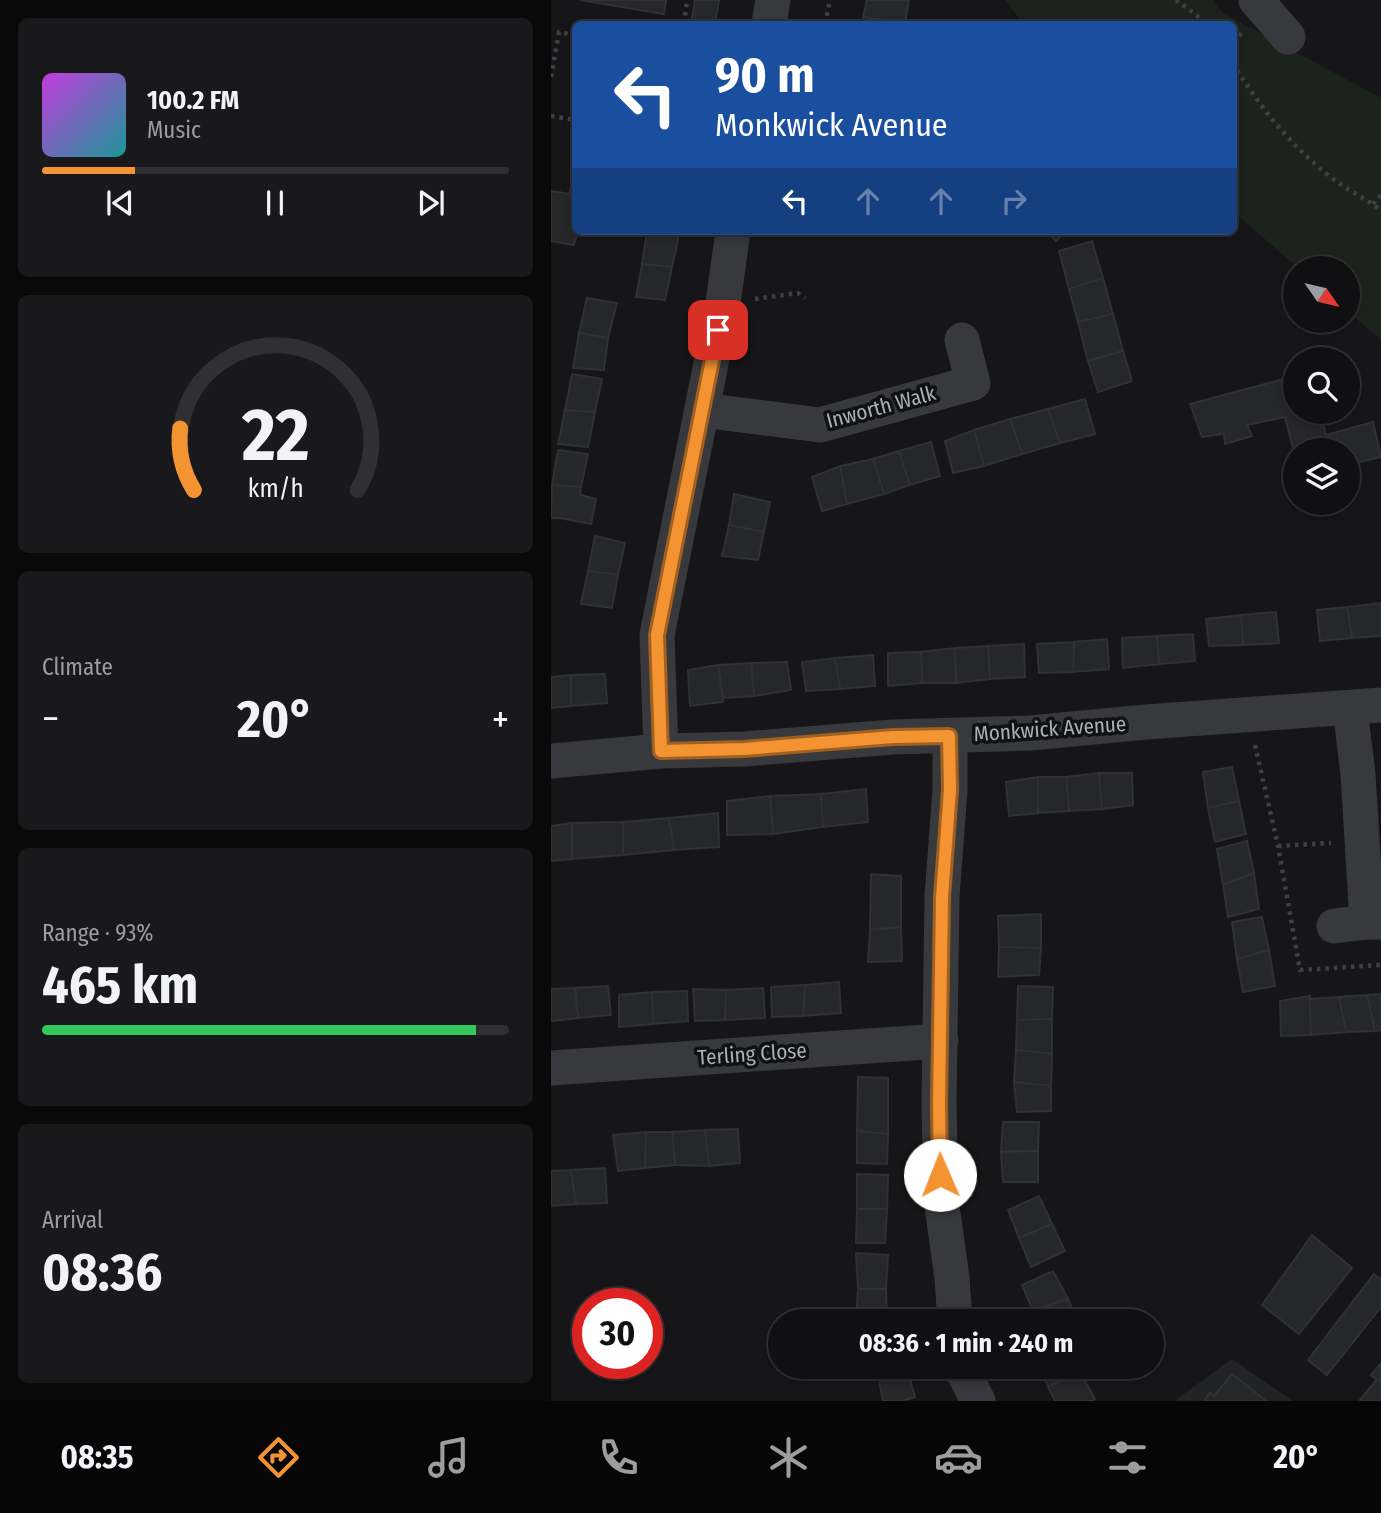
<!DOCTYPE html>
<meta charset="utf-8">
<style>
body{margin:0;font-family:"Fira Sans Condensed",sans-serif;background:#19191b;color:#f1f3f6;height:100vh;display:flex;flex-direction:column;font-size:26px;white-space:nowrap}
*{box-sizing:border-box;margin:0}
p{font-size:23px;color:#9c9d9f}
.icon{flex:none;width:38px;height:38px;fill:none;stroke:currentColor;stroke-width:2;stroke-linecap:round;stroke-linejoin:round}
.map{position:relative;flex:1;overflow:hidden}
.details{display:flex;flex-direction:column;gap:18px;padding:18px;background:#09090a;width:551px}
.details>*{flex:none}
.banner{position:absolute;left:21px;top:21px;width:665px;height:214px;border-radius:10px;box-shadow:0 4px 10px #0003,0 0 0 2px #303032;background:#1a4fa0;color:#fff;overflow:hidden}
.needle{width:46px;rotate:124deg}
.controls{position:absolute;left:732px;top:256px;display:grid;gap:14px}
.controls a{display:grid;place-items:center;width:77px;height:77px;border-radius:50%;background:#101012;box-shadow:0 4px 10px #0003,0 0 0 2px #303032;font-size:35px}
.speed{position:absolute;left:21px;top:1288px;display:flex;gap:14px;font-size:35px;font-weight:700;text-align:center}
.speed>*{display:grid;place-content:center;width:91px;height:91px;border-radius:50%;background:#101012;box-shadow:0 4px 10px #0003,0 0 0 2px #303032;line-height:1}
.speed .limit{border:10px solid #d22;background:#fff;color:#111}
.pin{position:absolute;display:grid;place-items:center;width:60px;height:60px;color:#fff;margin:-30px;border-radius:14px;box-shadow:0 4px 10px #0006}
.me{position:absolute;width:77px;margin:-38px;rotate:359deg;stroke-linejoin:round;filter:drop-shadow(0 0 5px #0008)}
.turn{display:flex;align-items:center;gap:24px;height:147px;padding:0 28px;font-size:32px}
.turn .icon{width:91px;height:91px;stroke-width:2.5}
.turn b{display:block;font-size:49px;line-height:60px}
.lanes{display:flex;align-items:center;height:66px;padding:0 28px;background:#0003;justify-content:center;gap:35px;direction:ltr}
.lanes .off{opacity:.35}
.big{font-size:52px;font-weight:700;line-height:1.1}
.details .tile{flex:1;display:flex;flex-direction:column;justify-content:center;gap:10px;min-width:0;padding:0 24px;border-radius:10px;background:#19191b}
.details .dial{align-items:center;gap:0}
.dial svg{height:182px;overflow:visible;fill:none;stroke:#303032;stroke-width:7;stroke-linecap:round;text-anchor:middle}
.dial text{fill:#f1f3f6;stroke:none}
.song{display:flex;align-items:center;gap:21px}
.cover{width:84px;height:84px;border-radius:10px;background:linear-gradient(135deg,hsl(290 70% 55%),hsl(180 70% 35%))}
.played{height:7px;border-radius:4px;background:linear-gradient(90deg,#f49332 20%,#303032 20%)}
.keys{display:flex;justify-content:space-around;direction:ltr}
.heat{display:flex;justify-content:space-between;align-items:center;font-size:38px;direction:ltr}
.charge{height:10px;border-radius:5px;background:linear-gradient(90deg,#34c759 93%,#303032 0)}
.trip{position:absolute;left:217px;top:1309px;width:396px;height:70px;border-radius:35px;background:#101012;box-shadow:0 4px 10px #0003,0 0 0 2px #303032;font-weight:700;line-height:70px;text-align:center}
.dock{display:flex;height:112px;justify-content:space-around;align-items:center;background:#060607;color:#9c9d9f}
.dock .icon{width:49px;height:49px}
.dock .active{color:#f49332}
.dock b{font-size:32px;color:#f1f3f6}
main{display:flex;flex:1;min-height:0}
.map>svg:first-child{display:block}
</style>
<main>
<section class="details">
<div class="tile">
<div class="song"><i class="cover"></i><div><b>100.2 FM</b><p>Music</p></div></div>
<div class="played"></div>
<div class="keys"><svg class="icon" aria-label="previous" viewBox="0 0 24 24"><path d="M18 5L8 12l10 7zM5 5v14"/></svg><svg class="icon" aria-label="pause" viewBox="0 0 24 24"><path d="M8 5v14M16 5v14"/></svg><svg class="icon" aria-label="next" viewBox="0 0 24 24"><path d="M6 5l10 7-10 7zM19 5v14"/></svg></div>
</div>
<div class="tile dial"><svg viewBox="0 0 100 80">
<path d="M14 69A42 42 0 1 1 86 69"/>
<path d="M14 69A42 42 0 0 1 8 42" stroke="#f49332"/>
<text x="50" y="56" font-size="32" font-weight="700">22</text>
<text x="50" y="72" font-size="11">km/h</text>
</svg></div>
<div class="tile"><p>Climate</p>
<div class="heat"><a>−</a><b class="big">20°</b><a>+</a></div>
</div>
<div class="tile"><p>Range · 93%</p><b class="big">465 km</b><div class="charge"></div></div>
<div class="tile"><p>Arrival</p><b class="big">08:36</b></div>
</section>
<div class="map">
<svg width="830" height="1401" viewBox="0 0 830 1401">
<rect width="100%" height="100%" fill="#161618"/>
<path fill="#222325" d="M681,1359L742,1401H623Z"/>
<path fill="#1c231c" d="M454,0H662L672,13L830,98V340L796,311V268H747L683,212L682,24H473Z"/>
<g fill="#262729" stroke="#303134" stroke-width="2">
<path d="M29,0H115L113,14Z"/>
<path d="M144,0H168L164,24H140Z"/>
<path d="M316,0H358L354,23L312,17Z"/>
<path d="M312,17L354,23V24H311Z"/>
<path d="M19,190L24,191V231H27L23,245L0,241V191L19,194Z"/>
<path d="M96,231L128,235L121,267L91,264Z"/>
<path d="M495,231H515L505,241Z"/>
<path d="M541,241L552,278L518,289L508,251Z"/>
<path d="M91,264L121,267L114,300L85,297Z"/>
<path d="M552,278L562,314L527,322L518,289Z"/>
<path d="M36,298L66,303L57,338L28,333Z"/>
<path d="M562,314L572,351L537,361L527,322Z"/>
<path d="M28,333L57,338L53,370L22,368Z"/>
<path d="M572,351L581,381L547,392L537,361Z"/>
<path d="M21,374L51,379L44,412L14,410Z"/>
<path d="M744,376V411H769L775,435L822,422L830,457L796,465V450H744V456L734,417L696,425L701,436L674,444L673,434L651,437L639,404Z"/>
<path d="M534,399L544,434L509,443L497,409Z"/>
<path d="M497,409L509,443L471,454L459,419Z"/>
<path d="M14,410L44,412L37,447L7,444Z"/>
<path d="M459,419L471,454L433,466L423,430Z"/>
<path d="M423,430L433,466L402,473L394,441Z"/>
<path d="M380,442L389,476L359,485L348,451Z"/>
<path d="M7,450L37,454L30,487L1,485Z"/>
<path d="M348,451L359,485L333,494L322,459Z"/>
<path d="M322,459L333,494L296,504L289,466Z"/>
<path d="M289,466L296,504L271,511L261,477Z"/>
<path d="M1,485L30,487L29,495L45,499L40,524L9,518H0Z"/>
<path d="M183,494L219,502L213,532L178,525Z"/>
<path d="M178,525L213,532L207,560L171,556Z"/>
<path d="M44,536L74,543L67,575L37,571Z"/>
<path d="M37,571L67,575L61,608L30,604Z"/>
<path d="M830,603V636L801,638L796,607Z"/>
<path d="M796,607L801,638L769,641L766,610Z"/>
<path d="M725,612L728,643L692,645L690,615Z"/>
<path d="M690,615L692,645L658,646L655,619Z"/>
<path d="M642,634L644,661L608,664L606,636Z"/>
<path d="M606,636L608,664L572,668L571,638Z"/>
<path d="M556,639L558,669L522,672L523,642Z"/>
<path d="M523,642L522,672L488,673L486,644Z"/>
<path d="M473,644L474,677L439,679L437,646Z"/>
<path d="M437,646L439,679L405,683L404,648Z"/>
<path d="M404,648L405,683H371L370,652Z"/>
<path d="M370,652L371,683L337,686V653Z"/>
<path d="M322,655L324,686L289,689L284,658Z"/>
<path d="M284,658L289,689L255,691L251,662Z"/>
<path d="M236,662L240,690L203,696L200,663Z"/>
<path d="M200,663L203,696L172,698L167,665Z"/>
<path d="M167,665L172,702L139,706L137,670Z"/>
<path d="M54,674L56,703L20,706V675Z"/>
<path d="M20,675V706L0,708V677Z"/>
<path d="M681,767L688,801L657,808L652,772Z"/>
<path d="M548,773L551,809L518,811L515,777Z"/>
<path d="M548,773H581L582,805L551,809Z"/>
<path d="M487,777V813L458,816L455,782Z"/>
<path d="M487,777H515L518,811L487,813Z"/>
<path d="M315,789L317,822L272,827L270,794Z"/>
<path d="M270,794L272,827L222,834L219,796Z"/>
<path d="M219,796L222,834L176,835V801Z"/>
<path d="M688,801L695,834L664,842L657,808Z"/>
<path d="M167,813L168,847L123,850L118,818Z"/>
<path d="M118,818L123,850L72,855V822Z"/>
<path d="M72,822V855L21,859V823Z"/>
<path d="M21,823V859L0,861V826Z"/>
<path d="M696,841L703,873L672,885L666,849Z"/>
<path d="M703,873L708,909L677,917L672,885Z"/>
<path d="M320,874L350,876V927L319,930Z"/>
<path d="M490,914V948L448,947L447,916Z"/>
<path d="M711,917L718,950L686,959L681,922Z"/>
<path d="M350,927L351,961L317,962L319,930Z"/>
<path d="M448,947L490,948L488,975L447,977Z"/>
<path d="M718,950L724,986L692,992L686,959Z"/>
<path d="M288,982L290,1013L252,1016L254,985Z"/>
<path d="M254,985L252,1016L221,1017L220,987Z"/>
<path d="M57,986L60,1015L27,1018L24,988Z"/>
<path d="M467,986L502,987L501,1019L466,1020Z"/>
<path d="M24,988L27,1018L0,1021V989Z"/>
<path d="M212,988L214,1018L174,1020L175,990Z"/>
<path d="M142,989L175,990L174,1020L144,1021Z"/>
<path d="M136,991L137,1021L102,1024L101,992Z"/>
<path d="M101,992L102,1024L68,1027V995Z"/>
<path d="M830,994V1030L824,1031L816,995Z"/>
<path d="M816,995L824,1031L795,1032L788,997Z"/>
<path d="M759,996L760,1035L730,1036L729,1001Z"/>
<path d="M788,997L795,1032L760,1035L759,999Z"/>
<path d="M501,1019V1054L465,1050L466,1020Z"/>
<path d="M465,1050L501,1054L500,1086L463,1082Z"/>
<path d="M307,1077L337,1078V1134L306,1131Z"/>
<path d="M463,1082L500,1086V1111L466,1112Z"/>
<path d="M452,1122H488L487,1151L450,1152Z"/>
<path d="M187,1129L189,1163L158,1166L154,1130Z"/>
<path d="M154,1130L158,1166L124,1165L121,1132Z"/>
<path d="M306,1131L337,1134L336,1164L306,1163Z"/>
<path d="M95,1132H121L124,1165L94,1168Z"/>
<path d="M95,1132L94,1168L67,1171L62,1135Z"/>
<path d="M487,1151V1182H452L450,1152Z"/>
<path d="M54,1168L56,1203L25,1204L20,1170Z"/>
<path d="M20,1170L25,1204L0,1206V1171Z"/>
<path d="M306,1174L337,1175L336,1209H306Z"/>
<path d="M488,1196L501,1224L468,1238L457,1210Z"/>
<path d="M306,1209H336L334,1243H305Z"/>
<path d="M501,1224L514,1251L480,1267L468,1238Z"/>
<path d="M761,1235L801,1268L748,1334L711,1305Z"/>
<path d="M305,1253L337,1255L335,1289H307Z"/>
<path d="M502,1271L517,1299L482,1311L471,1285Z"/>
<path d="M823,1274L830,1279V1307L776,1375L757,1360Z"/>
<path d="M307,1289H335L336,1321H305Z"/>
<path d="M517,1299L526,1321H488L482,1311Z"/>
<path d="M830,1363V1383L820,1375Z"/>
<path d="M346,1367H356L364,1397L351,1401H332L326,1370Z"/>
<path d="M488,1367H527L529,1372L497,1387Z"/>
<path d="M529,1372L544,1399L541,1401H504L497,1387Z"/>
<path d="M681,1374L715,1401H653L659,1393L663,1396Z"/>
<path d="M826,1379L830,1383V1401H811L809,1400Z"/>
</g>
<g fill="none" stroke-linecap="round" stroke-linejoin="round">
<g stroke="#3d4044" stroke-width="4.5" stroke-dasharray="3.5 5" stroke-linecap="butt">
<path d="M625,0L657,24"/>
<path d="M133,24L136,0"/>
<path d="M274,24L279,0"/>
<path d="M682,42L691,33"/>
<path d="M682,63C687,73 694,82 700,91C724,125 751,156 785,181C799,192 817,199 830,211"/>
<path d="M0,77L8,32L24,35"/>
<path d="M0,116L24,120"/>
<path d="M822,204L830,195"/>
<path d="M204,299L247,293L254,298"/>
<path d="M704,745L727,846L749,970L830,965"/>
<path d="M727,846L780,843"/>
</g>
<g stroke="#37393d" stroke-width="35">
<path d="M705,0L737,37"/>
<path d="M218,24L222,0"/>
<path d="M151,410L269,425L422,383L411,340"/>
<path d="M799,708L807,774L816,922H830"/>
<path d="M399,736V790L391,897L388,1104L390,1199L401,1278L404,1321"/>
<path d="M110,751L106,635L172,303L182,231"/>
<path d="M0,761L110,751L193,749L342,737L480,733L595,722L830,705"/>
<path d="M783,926L816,922"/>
<path d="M0,1068L390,1041"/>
<path d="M410,1367L427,1401"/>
</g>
</g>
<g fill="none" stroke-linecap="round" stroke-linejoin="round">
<g stroke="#9f6020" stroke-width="18">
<path id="route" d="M167,330L106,635L110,751L193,749L342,737L398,736L399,790L391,897L388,1104L389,1175"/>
</g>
<use href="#route" stroke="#f49332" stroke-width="12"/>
</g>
<g text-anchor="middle" stroke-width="7" stroke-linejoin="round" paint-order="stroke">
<g font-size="21" fill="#a8b0b8" stroke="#111113">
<text transform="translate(330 407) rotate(-15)" y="7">Inworth Walk</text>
<text transform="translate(499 729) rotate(-4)" y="7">Monkwick Avenue</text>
<text transform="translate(201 1054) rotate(-4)" y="7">Terling Close</text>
</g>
</g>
</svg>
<div class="controls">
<a><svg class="needle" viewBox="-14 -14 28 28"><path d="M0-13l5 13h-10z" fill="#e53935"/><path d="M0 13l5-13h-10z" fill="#9c9d9f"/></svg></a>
<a><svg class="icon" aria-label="search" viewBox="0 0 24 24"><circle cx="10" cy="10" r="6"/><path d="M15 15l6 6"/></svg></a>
<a><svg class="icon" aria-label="layers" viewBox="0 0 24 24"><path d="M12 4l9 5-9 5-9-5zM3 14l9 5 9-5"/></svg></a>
</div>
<div class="speed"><div class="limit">30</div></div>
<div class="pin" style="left:167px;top:330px;background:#d93025"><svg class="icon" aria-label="arrive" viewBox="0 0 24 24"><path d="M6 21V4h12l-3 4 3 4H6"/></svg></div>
<svg class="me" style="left:389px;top:1175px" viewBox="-20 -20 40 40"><circle r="19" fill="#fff"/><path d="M0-13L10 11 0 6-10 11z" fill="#f49332"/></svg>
<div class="trip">08:36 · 1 min · 240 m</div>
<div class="banner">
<div class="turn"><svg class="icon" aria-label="left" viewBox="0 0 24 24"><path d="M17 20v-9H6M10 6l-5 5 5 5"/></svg><div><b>90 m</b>Monkwick Avenue</div></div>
<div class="lanes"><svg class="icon" aria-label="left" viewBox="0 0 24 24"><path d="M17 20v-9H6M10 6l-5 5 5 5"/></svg><svg class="icon off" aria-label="ahead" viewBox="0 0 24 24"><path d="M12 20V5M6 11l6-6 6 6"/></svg><svg class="icon off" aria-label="ahead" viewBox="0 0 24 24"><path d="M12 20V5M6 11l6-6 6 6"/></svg><svg class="icon off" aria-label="right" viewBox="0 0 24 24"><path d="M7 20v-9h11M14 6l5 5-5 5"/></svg></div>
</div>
</div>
</main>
<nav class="dock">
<b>08:35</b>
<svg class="icon active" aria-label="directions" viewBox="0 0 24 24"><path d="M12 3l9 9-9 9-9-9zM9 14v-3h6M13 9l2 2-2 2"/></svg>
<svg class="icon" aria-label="music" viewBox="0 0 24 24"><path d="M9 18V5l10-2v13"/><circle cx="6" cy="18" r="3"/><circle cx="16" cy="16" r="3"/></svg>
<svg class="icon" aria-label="phone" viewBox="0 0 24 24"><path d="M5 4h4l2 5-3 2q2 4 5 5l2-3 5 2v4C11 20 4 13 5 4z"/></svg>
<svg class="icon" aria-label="climate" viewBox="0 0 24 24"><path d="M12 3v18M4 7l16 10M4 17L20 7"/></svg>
<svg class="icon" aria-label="car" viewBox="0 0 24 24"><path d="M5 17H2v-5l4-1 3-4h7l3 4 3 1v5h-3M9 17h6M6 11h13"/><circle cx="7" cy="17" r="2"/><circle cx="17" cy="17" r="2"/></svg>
<svg class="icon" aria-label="filters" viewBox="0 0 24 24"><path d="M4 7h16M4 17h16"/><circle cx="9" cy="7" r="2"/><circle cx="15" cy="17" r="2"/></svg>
<b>20°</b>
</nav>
